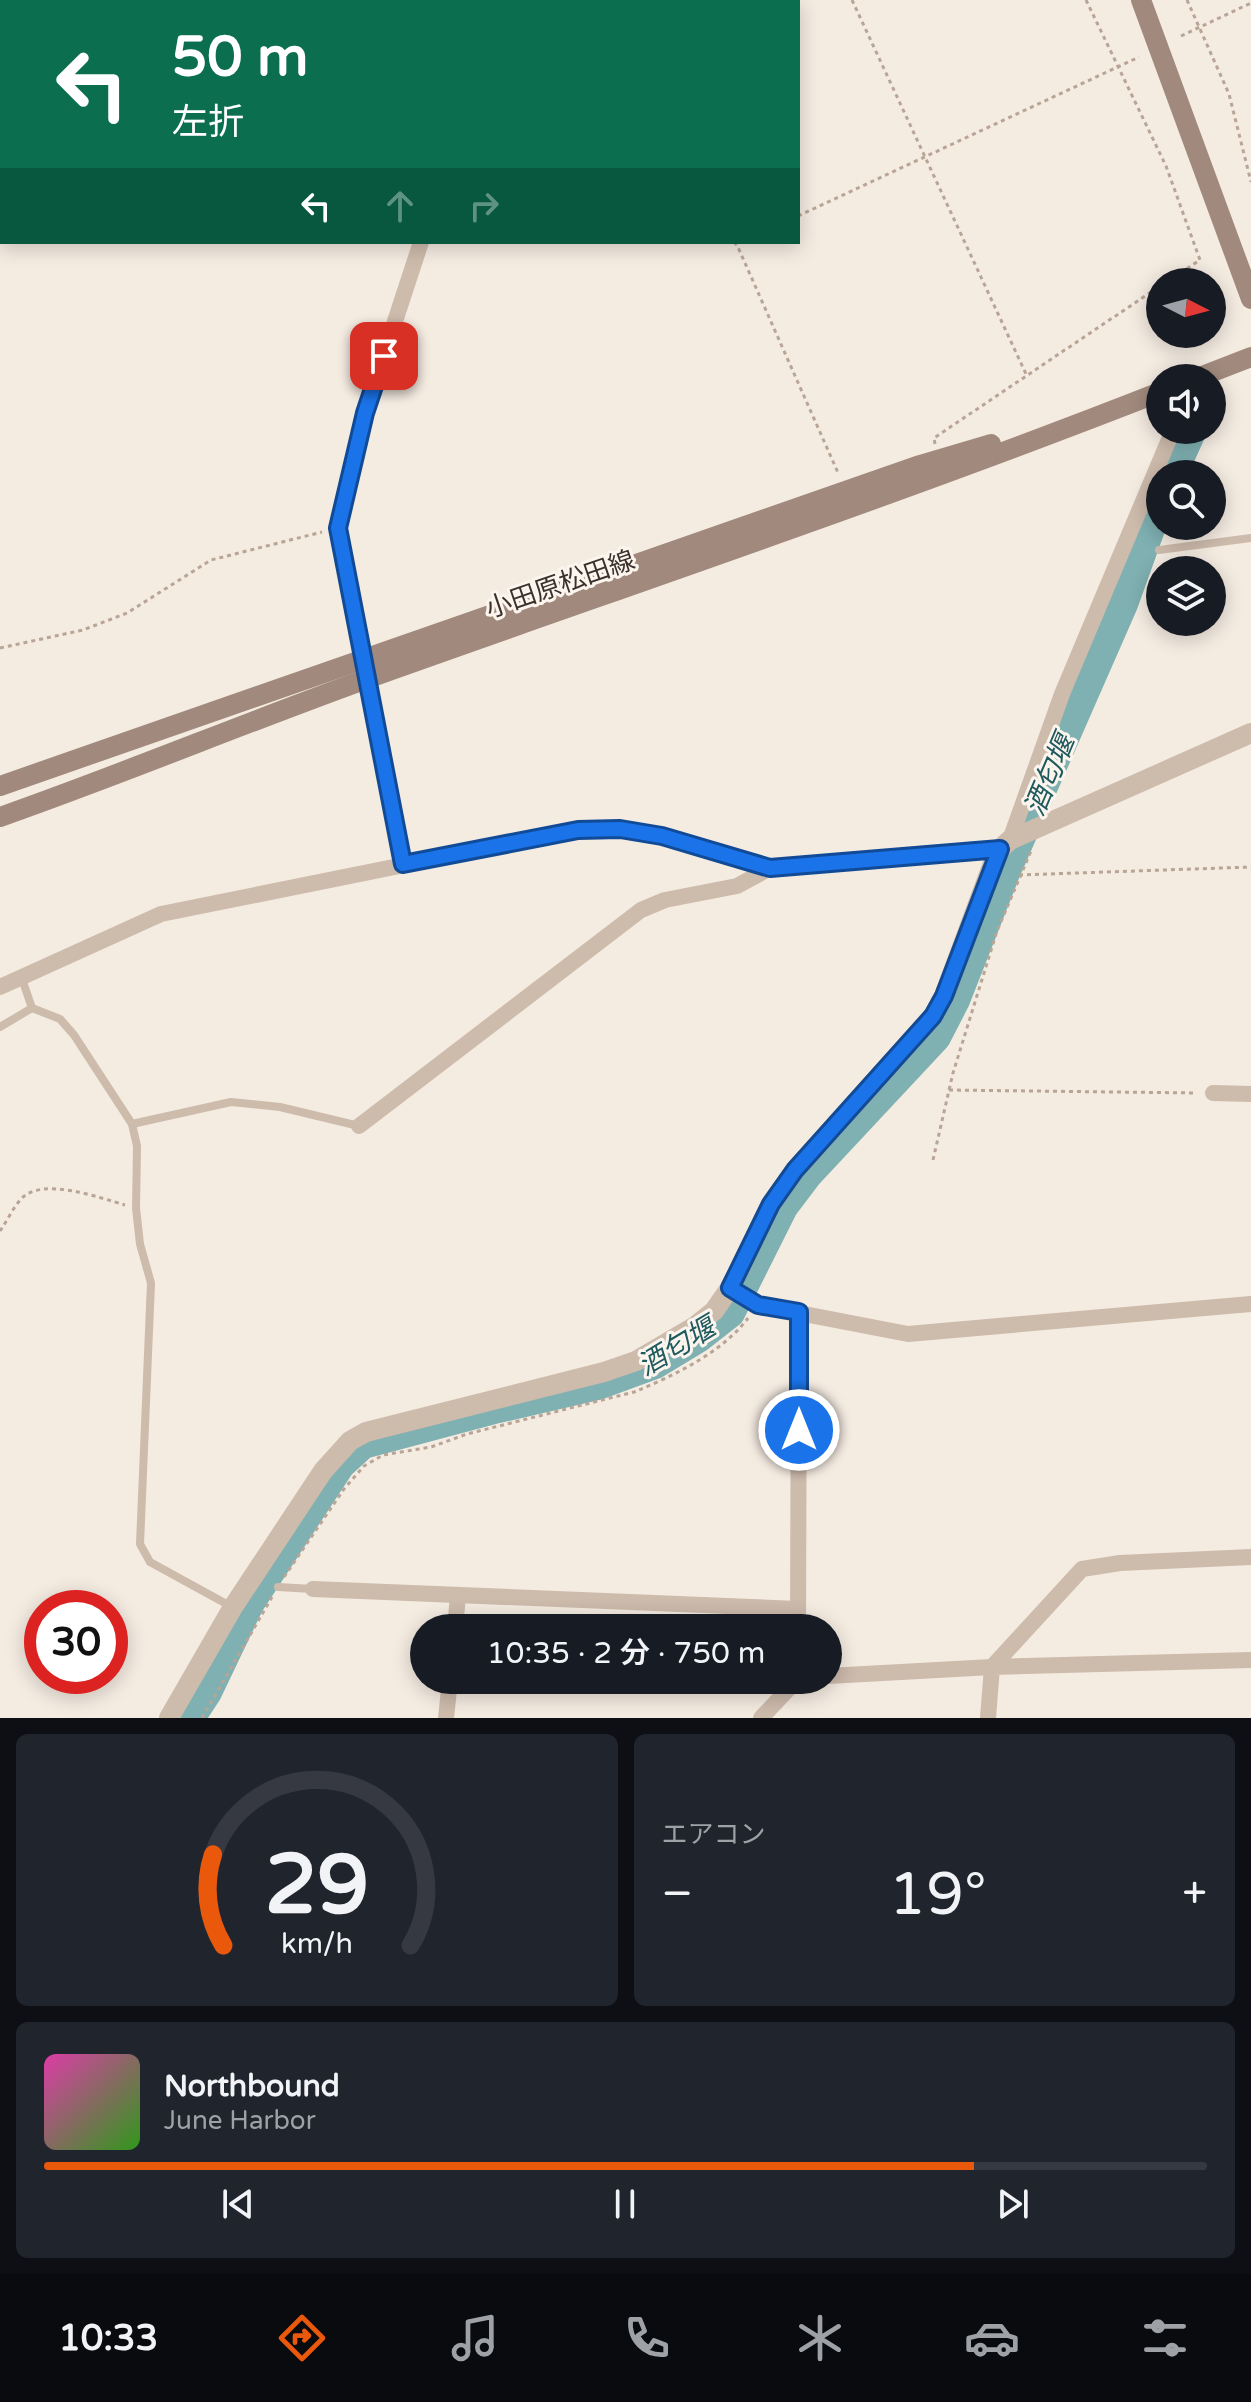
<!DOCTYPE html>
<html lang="ja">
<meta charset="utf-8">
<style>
body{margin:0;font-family:"Varela Round","Noto Sans JP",sans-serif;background:#20242c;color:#f1f3f6;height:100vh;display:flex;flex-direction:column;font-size:30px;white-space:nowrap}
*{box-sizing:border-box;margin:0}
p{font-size:26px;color:#9ea1a6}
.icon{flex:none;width:44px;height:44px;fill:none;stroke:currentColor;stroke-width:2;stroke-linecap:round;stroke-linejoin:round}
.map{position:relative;height:1718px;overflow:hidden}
.drawer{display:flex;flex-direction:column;gap:16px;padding:16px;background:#0d0f14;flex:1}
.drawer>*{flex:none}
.guide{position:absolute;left:0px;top:0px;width:800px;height:244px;box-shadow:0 4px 20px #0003;background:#0b6e4f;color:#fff;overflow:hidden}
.needle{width:52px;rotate:96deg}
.controls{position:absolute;left:1146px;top:268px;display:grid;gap:16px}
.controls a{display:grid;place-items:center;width:80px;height:80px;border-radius:50%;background:#171b24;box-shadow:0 4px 20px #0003;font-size:40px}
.speed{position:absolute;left:24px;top:1590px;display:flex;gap:16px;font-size:40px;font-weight:700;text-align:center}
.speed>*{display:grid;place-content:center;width:104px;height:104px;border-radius:50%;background:#171b24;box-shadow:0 4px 20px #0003;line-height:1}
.speed .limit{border:12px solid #d22;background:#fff;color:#111}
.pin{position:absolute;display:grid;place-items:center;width:68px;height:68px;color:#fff;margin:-34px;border-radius:16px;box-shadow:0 4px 12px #0006}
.me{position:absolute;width:88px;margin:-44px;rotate:0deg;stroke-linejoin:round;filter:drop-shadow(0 0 6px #0008)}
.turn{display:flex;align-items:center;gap:28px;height:168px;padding:0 40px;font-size:36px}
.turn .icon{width:104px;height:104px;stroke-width:2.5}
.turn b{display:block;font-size:56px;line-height:68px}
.lanes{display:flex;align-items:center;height:76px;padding:0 40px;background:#0003;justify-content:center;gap:40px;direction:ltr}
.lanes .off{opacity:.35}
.big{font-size:60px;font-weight:600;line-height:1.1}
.drawer .card{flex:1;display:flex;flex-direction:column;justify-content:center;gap:12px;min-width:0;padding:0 28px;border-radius:12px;background:#20242c}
.drawer .dial{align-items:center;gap:0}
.dial svg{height:208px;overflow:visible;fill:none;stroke:#363941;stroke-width:7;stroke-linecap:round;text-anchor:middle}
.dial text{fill:#f1f3f6;stroke:none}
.song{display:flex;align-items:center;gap:24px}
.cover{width:96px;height:96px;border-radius:12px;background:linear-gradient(135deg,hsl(320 70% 55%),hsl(110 70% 35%))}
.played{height:8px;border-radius:4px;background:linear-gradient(90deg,#ea580c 80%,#363941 80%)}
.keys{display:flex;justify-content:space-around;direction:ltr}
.heat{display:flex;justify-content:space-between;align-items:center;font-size:44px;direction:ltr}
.drawer .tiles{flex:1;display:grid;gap:16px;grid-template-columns:1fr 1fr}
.card:last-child{grid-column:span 2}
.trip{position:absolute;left:410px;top:1614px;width:432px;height:80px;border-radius:40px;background:#171b24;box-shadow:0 4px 20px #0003;font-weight:600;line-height:80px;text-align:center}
.dock{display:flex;height:128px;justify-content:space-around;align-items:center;background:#090b0e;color:#9ea1a6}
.dock .icon{width:56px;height:56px}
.dock .current{color:#ea580c}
.dock b{font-size:36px;color:#f1f3f6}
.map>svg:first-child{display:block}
</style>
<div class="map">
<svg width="1251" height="1718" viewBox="0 0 1251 1718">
<rect width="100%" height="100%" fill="#f4ebe1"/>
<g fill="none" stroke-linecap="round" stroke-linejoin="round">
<g stroke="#7fb0b2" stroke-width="30">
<path d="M1172,474L1192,430"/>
<path d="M190,1718L207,1692L249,1604L340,1465L363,1444L494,1409L598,1385L655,1364L698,1338L730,1313L783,1207L808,1174L936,1037L955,1000L1005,873L1123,604L1160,501"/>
</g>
<g stroke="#b9a596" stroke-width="3" stroke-dasharray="4 4" stroke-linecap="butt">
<path d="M852,0L1027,376"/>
<path d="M1086,0L1166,166L1200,260L1167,282"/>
<path d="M1187,0L1229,94L1251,182"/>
<path d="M741,2L745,0"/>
<path d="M1181,36L1251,3"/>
<path d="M798,216L1139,57"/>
<path d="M734,242L737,245L839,475"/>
<path d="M935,444L934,438L1160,286"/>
<path d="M0,648L83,630L127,613L211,560L322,532"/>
<path d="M1019,875L1251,867"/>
<path d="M949,1090L1197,1093"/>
<path d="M933,1160L953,1073L997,931L1031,851"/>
<path d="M0,1231C7,1221 13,1208 21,1199C42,1176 100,1198 125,1205"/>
<path d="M284,1577L344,1489L364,1466L383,1455L431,1447L467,1434L634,1392C673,1376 722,1353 748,1318"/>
<path d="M202,1718L272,1597"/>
</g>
<g stroke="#cdbbac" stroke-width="8">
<path d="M1159,550L1251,538"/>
<path d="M22,979L32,1008L60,1019L74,1035L132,1124L137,1146L136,1208L140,1244L151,1283L140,1544L150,1562L232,1607"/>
<path d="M0,1027L32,1008"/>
<path d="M132,1124L231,1102L280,1107L359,1126"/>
<path d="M278,1587L313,1589"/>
</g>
<g stroke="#cdbbac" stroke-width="16">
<path d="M376,2L380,0"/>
<path d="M499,2V0"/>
<path d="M0,163L2,162"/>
<path d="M1010,840L1062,694L1173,430"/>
<path d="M403,864L338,528L365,413L421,242"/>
<path d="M0,987L161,914L578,830L620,829L662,836L770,868L1000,849"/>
<path d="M1213,1093L1251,1094"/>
<path d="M359,1126L641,910L665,900L737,886L770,868"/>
<path d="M730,1288L758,1305L908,1334L1251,1304"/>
<path d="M313,1589L798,1609"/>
<path d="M455,1628L458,1596"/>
<path d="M798,1628L799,1312"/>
<path d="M828,1676L992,1667L1082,1569L1120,1563L1251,1557"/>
<path d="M446,1718L450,1680"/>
<path d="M761,1718L797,1680"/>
<path d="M988,1718L992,1667L1251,1660"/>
</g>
<path stroke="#cdbbac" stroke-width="20" d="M169,1718L233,1607L323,1471L350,1441L366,1432L604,1372L636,1361L694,1327L714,1311L730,1288L771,1204L795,1170L933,1016L944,996L992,866L1000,849L1010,840L1251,733"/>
<g stroke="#a18a7d" stroke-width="20">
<path d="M1141,0L1251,299"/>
<path d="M1197,378L1251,357"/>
<path d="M0,786L920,465L991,444"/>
<path d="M0,817C125,773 247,722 372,677C635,583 900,494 1160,392"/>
</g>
</g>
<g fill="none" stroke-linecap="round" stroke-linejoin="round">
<g stroke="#114b97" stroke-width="20">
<path id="route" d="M384,356L365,413L338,528L403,864L578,830L620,829L662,836L770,868L1000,849L944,996L933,1016L795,1170L771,1204L730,1288L758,1305L799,1312V1430"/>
</g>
<use href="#route" stroke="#1a73e8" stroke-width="14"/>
</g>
<g text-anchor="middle" stroke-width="6" stroke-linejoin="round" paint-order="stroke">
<g font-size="26" fill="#3b302b" stroke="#fbf5ee">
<text transform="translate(560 584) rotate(-19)" y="9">小田原松田線</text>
</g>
<g font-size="28" font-style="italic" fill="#1f5a5e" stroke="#fbf5ee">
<text transform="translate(1049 775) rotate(-67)" y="10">酒匂堰</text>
<text transform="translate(676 1346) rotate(-31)" y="10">酒匂堰</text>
</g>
</g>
</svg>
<div class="controls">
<a><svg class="needle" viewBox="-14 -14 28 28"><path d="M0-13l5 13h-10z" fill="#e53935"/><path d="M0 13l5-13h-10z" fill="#9ea1a6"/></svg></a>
<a><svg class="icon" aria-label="sound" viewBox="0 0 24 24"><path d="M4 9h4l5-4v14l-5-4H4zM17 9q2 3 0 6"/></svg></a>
<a><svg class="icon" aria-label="search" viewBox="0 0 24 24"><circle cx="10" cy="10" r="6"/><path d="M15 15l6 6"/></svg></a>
<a><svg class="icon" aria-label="layers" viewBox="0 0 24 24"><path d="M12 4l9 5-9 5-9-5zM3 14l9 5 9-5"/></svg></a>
</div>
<div class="speed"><div class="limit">30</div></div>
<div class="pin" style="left:384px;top:356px;background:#d93025"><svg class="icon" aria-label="arrive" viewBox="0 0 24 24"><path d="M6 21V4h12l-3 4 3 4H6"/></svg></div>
<svg class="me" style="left:799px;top:1430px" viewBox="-20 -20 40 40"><circle r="17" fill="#1a73e8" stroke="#fff" stroke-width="3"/><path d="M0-11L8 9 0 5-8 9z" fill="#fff"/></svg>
<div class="trip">10:35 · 2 分 · 750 m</div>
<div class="guide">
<div class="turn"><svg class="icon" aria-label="left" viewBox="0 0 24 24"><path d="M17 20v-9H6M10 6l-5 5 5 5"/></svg><div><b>50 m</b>左折</div></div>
<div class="lanes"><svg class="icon" aria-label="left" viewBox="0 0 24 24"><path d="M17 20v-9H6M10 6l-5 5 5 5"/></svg><svg class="icon off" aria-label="ahead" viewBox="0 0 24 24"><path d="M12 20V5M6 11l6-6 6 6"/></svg><svg class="icon off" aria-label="right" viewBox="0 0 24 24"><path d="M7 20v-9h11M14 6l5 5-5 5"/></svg></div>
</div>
</div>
<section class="drawer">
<div class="tiles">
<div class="card dial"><svg viewBox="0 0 100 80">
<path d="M14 69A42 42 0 1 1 86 69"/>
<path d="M14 69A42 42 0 0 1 10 34" stroke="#ea580c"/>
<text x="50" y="56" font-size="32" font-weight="700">29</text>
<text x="50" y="72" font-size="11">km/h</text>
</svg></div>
<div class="card"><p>エアコン</p>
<div class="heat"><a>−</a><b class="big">19°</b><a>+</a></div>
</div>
<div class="card">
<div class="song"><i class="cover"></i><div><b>Northbound</b><p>June Harbor</p></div></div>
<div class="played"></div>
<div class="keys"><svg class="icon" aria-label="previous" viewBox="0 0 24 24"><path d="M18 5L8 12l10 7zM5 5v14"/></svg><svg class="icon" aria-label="pause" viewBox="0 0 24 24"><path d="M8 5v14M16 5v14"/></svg><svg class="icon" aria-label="next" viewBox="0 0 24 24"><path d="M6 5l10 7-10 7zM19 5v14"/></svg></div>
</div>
</div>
</section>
<nav class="dock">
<b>10:33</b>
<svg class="icon current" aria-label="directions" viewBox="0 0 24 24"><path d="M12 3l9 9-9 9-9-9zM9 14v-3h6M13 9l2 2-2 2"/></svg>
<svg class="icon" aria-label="music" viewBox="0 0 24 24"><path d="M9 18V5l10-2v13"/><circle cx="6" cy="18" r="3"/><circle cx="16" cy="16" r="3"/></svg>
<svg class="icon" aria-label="phone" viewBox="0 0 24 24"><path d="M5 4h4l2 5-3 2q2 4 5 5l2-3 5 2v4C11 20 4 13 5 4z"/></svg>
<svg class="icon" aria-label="climate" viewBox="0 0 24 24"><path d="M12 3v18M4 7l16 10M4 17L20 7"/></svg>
<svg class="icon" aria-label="car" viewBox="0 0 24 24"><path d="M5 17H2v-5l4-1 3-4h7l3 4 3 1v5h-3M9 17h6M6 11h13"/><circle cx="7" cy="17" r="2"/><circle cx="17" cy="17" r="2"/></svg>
<svg class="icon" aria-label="filters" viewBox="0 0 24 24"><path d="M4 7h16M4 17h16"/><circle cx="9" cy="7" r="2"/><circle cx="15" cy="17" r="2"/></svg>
</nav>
